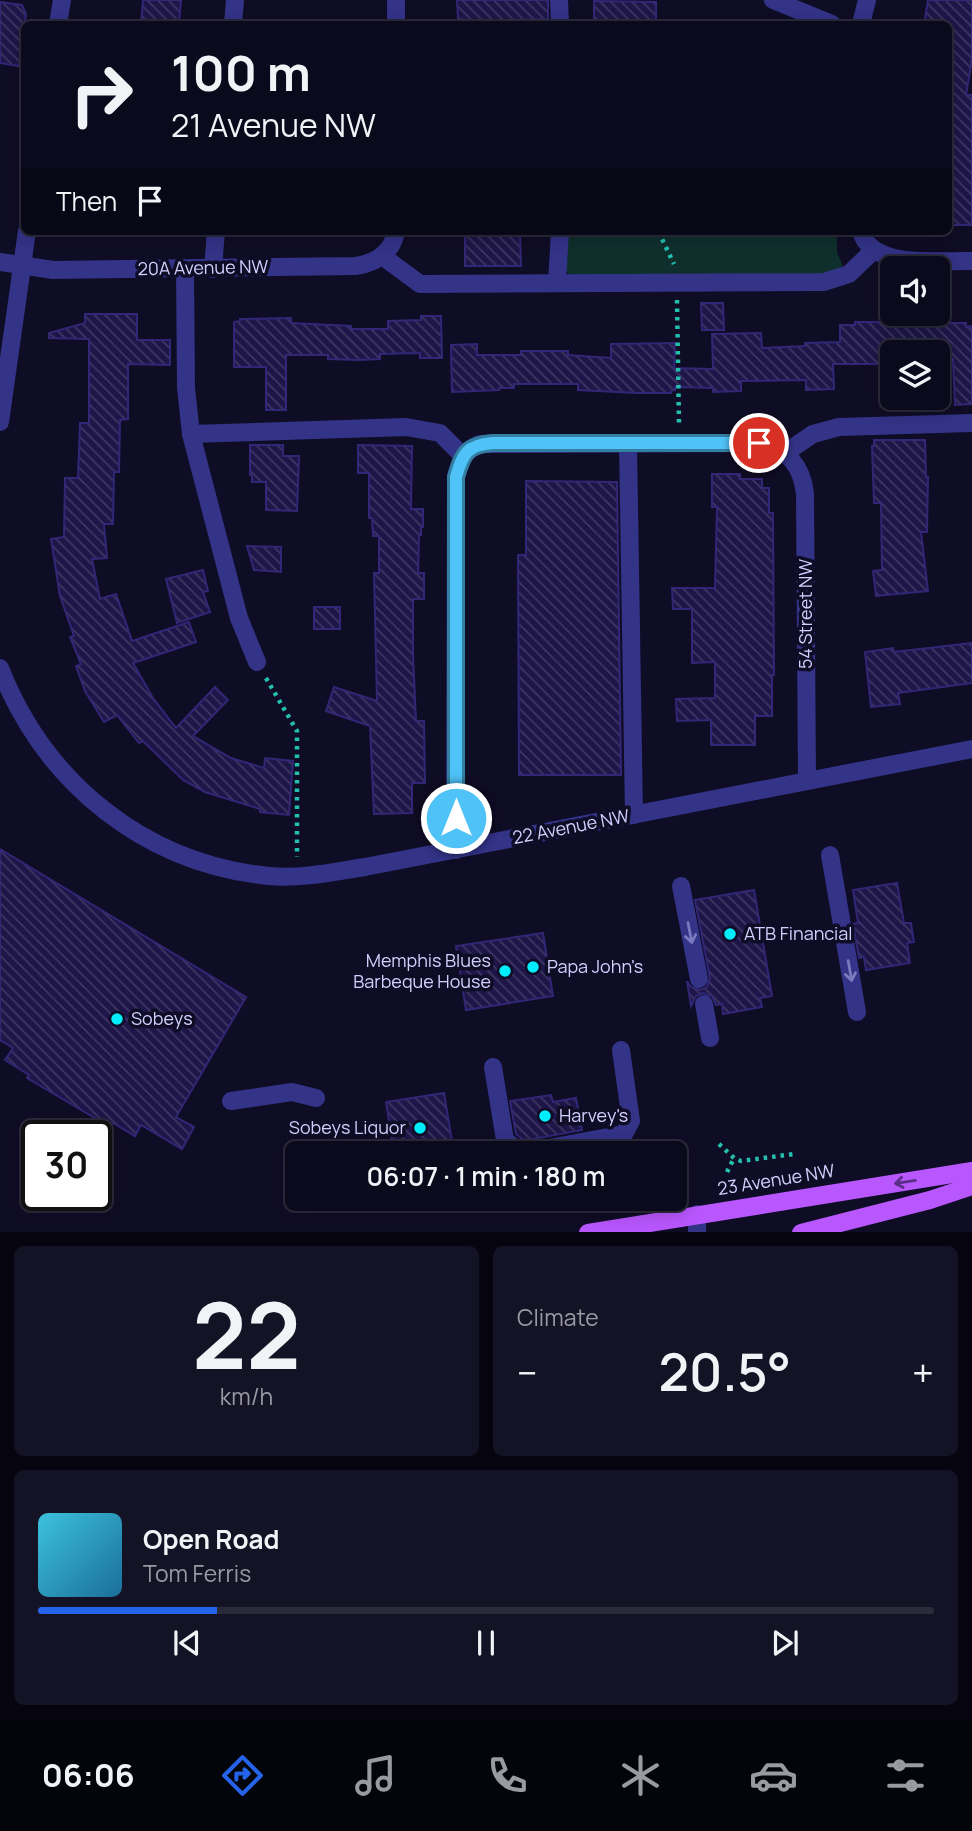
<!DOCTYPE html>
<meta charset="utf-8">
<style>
body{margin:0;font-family:Manrope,sans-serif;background:#141225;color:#f1f3f6;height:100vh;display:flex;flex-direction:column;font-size:26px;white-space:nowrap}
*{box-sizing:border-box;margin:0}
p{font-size:23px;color:#9a9aa3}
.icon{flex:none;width:38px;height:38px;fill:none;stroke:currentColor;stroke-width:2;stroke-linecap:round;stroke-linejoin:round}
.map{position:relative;height:1232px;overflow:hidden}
.details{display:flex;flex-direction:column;gap:14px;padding:14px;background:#06050f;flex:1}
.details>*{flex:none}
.guide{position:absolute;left:21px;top:21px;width:931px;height:214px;border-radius:10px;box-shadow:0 4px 18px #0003,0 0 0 2px #2b2a3b;background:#0b091c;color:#f1f3f6;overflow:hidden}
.buttons{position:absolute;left:880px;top:256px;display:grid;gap:14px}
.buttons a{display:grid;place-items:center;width:70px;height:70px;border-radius:10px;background:#0b091c;box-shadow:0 4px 18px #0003,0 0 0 2px #2b2a3b;font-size:35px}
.speed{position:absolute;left:21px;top:1120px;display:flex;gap:14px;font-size:35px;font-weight:700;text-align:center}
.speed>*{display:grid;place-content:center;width:91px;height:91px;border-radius:50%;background:#0b091c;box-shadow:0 4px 18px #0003,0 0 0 2px #2b2a3b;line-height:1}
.speed .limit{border:4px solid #111;border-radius:10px;background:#fff;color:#111}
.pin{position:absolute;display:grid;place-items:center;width:60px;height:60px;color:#fff;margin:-30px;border:4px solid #fff;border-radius:50%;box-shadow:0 2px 7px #0007}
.me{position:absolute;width:77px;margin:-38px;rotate:0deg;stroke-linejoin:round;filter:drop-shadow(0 0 5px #0008)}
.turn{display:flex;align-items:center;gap:24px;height:147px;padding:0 35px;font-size:32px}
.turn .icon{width:91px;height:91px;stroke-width:2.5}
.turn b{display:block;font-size:49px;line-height:60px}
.then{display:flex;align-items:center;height:66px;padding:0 35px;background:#0003;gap:14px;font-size:26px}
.big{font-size:52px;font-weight:600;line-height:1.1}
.details .widget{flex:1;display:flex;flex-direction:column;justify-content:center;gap:10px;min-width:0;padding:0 24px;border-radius:10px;background:#141225}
.details .dial{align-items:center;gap:0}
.dial b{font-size:91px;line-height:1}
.song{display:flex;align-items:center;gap:21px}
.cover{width:84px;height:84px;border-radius:10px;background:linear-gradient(135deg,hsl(190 70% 55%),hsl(200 70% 35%))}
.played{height:7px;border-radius:4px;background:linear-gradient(90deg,#2563eb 20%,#2b2a3b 20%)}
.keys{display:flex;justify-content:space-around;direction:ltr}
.heat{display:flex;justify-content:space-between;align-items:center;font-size:38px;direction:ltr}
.details .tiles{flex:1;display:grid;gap:14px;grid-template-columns:1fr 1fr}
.widget:last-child{grid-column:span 2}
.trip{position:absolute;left:285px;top:1141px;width:402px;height:70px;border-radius:10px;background:#0b091c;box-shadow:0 4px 18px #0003,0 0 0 2px #2b2a3b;font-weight:600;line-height:70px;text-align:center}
.dock{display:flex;height:112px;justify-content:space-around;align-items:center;background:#04040b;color:#9a9aa3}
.dock .icon{width:49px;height:49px}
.dock .current{color:#2563eb}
.dock b{font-size:32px;color:#f1f3f6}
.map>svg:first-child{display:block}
</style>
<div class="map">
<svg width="972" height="1233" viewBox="0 0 972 1233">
<defs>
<pattern id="building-back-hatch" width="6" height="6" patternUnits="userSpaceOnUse" patternTransform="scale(1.75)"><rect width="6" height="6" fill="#1e1648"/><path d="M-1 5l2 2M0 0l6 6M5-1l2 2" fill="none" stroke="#3e3763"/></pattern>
</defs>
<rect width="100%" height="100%" fill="#0f0c25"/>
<path fill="#0f2f2d" d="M562,231H837V252L843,266L827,274L573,277L563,269Z"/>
<g fill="url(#building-back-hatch)" stroke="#322676" stroke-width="2">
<path d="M143,0H181L179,24H141Z"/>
<path d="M457,0H548V19L506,20V24H468V20L458,19Z"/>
<path d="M928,0H972V59L966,95H972V225H948V24H924Z"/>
<path d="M594,1L656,2V24H594Z"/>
<path d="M0,2L22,5L26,14L19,66L0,63Z"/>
<path d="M465,231H520L521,266H465Z"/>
<path d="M701,303H723L724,330H702Z"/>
<path d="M85,314H137V340H170V365L128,364V419L120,420L119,472H114L113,524H104L107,558L92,559L100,599L116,594L132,641L189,622L196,642L133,663L153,698L176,728L215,687L228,700L193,736L231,758L264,768L265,758L293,761L289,815L260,812V809L205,792L183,780L143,741L139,743L117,715L104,722L85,691L76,666L81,664L70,637L74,636L60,596L51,539L64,537L65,478H78L80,423H89V339L49,338V333L85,323Z"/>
<path d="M421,316H441L442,358H420V353L380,354V359L358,360L328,359V355H286V410H266V367H234V322L240,321V319L291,318V323L351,326V329H388V321L421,320Z"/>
<path d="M897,317H948V323H966V327L972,326V404L955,405L953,359H938V352H890V364H833L834,389L806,390V380L741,381V391L713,392V388L675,387V390L671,391V393H638L578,390V384H514V388H499V390L452,392L451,345L477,344V355H521V351H568V355L611,358V344L675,343L674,368L713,369L712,334L761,333L762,348L805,346V343L840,342V325H855V322H897Z"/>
<path d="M874,440H925L926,477H928L927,532H921L928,591L876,596L873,571L882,570L881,503H874L872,446H874Z"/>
<path d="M250,445H283V456H299L297,511L266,510V482H252V475H250Z"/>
<path d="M358,445L412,446L411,509H423V527H421V535H419L418,573H424V599H413V655L416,721H424L425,783H412V813L374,814L370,726L326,711L334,687L377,701L374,573H379V536H373L372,518H369V473H358Z"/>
<path d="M712,474H740V479H762V488H769V513H773L774,675H772V716H755V745H711V720L677,721L676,699L715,698V662L692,663V609H673L672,588H715L717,507H712Z"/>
<path d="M526,481L617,482L621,775H519L518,555H526Z"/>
<path d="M247,546L281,547V572L254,570Z"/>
<path d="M203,570L208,591L203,592L210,612L177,623L166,579Z"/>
<rect x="314" y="607" width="26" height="22"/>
<path d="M972,643V683L898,693L900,704L871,707L865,652L893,648L894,652Z"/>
<path d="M0,849L246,997L176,1117L194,1127L182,1149L141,1125L135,1136L113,1123L110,1127L27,1078L29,1075L5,1060L13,1048L0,1040Z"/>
<path d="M897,883L904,923H911L914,942L907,943L910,963L866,970L864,957L859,958L853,924L858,923L853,890Z"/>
<path d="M754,890L772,996L760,998L762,1007L723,1014L722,1004L716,1005L712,996L703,993L696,996L691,1006L687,981L691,987L700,990L707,987L710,978L695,900Z"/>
<path d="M543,933L553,996L466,1010L456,946Z"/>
<path d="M444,1093L454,1153H394L386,1102Z"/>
<path d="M551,1095L553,1102L576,1098L582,1130L528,1140L522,1139L516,1134L510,1101Z"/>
</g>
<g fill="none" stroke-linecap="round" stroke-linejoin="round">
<g stroke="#23c0af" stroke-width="4.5" stroke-dasharray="3.5 5" stroke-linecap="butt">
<path d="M661,231L662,239L674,264"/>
<path d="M677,300L679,425"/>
<path d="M266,678L297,731V857"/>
<path d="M719,1144L734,1158L741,1161L794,1154"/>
<path d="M727,1172L734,1158"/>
</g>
<g stroke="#338" stroke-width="18">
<path d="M559,0L560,24"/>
<path d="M773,0L832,24"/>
<path d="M58,24L62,0"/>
<path d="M233,24L235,0"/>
<path d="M396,24V0"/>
<path d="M861,24L867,0"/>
<path d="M861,231C871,270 940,260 972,261"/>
<path d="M382,256L420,284L824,282L849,274L874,250"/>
<path d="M0,262L53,270L356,266C376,263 393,252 396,231"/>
<path d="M185,269L186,388L191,434L239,618L257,662"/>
<path d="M213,269L216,231"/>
<path d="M557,283L560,231"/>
<path d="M0,422L27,231"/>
<path d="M191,434L406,427L440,433L463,456"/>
<path d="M628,444L634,815"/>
<path d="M785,453L813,434L839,427L972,423"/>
<path d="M0,668C45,783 145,864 269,876C301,879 333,872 365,867L972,749"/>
<path d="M455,850L456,477C460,461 464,450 480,444L759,443C788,449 802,465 805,494L807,781"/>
<path d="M830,855L857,1012"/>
<path d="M681,886L699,979"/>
<path d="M704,1004L710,1038"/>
<path d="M493,1067L505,1140L517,1150L528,1152L624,1134L631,1121L621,1050"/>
<path d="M231,1101L292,1092L316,1098"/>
<path d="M697,1214V1233"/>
</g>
<g stroke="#b957ff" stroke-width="18">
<path d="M588,1233L972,1171"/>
<path d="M801,1233L930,1200L972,1186"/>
</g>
</g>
<defs><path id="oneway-shaft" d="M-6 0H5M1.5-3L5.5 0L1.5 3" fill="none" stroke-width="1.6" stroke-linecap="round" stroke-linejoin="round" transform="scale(1.75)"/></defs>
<g stroke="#7b7abe">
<use href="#oneway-shaft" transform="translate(690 933) rotate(79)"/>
<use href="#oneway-shaft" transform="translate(850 971) rotate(80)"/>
</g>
<use stroke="#5b2e87" href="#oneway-shaft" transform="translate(905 1182) rotate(171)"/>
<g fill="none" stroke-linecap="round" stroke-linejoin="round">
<g stroke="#337fa1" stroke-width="18">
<path id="route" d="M456,818V477C463,453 467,445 493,443H759"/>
</g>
<use href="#route" stroke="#4fc3f7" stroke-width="12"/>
</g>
<g fill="#00edfb" stroke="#0f0c25" stroke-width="2.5">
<circle cx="730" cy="934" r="7"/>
<circle cx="533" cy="967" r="7"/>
<circle cx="505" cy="971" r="7"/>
<circle cx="117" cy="1019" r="7"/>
<circle cx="545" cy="1116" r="7"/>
<circle cx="420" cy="1128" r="7"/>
</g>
<g text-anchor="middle" stroke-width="7" stroke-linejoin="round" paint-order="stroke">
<g font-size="18" fill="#d3d0ff" stroke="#0f0c25">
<text transform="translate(203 268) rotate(-1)" y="6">20A Avenue NW</text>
<text transform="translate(806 614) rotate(-90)" y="6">54 Street NW</text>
<text transform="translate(571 827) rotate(-11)" y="6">22 Avenue NW</text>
<text transform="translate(776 1180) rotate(-9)" y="6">23 Avenue NW</text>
</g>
<g font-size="18" fill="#d3d0ff" stroke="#0f0c25" text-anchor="start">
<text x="744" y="940">ATB Financial</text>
<text x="491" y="967" text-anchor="end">Memphis Blues<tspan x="491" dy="21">Barbeque House</tspan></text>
<text x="547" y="973">Papa John's</text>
<text x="131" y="1025">Sobeys</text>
<text x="559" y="1122">Harvey's</text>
<text x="406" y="1134" text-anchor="end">Sobeys Liquor</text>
</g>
</g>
</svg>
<div class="buttons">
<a><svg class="icon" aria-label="sound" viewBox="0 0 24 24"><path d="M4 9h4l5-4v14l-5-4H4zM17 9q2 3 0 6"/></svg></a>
<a><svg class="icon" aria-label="layers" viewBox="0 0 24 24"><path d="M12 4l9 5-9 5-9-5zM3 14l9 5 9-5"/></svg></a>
</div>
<div class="speed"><div class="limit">30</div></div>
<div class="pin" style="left:759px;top:443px;background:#d93025"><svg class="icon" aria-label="arrive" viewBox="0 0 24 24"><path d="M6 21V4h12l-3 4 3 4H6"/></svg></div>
<svg class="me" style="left:456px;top:818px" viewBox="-20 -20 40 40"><circle r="17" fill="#4fc3f7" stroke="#fff" stroke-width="3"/><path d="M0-11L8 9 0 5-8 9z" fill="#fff"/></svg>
<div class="trip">06:07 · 1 min · 180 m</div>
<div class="guide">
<div class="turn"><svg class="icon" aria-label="right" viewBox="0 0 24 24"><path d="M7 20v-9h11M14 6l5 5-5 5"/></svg><div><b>100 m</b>21 Avenue NW</div></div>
<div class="then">Then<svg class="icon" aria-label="arrive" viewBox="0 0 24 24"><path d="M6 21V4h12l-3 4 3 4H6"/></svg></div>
</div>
</div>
<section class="details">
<div class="tiles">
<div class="widget dial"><b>22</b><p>km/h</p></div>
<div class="widget"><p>Climate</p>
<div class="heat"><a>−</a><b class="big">20.5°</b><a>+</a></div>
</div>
<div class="widget">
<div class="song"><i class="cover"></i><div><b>Open Road</b><p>Tom Ferris</p></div></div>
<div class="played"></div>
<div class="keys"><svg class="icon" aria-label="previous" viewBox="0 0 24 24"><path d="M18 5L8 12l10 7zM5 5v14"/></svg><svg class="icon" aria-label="pause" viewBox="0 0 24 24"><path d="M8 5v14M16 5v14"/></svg><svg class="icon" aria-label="next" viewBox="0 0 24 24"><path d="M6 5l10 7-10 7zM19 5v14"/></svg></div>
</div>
</div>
</section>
<nav class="dock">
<b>06:06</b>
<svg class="icon current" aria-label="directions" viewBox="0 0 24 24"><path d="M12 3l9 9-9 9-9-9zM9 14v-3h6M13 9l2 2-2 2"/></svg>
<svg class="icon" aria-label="music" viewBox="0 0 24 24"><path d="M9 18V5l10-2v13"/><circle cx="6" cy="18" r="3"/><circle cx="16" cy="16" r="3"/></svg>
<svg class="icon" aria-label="phone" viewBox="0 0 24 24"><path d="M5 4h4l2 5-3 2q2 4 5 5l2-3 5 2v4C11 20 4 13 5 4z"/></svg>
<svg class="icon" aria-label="climate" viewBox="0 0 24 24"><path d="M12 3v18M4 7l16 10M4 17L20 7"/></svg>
<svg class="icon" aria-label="car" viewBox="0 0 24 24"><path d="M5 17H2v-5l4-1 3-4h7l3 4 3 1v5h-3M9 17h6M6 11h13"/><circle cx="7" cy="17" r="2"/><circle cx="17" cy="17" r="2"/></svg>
<svg class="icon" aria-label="filters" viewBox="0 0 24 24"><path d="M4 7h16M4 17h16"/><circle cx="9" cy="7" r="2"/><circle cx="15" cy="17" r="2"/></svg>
</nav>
